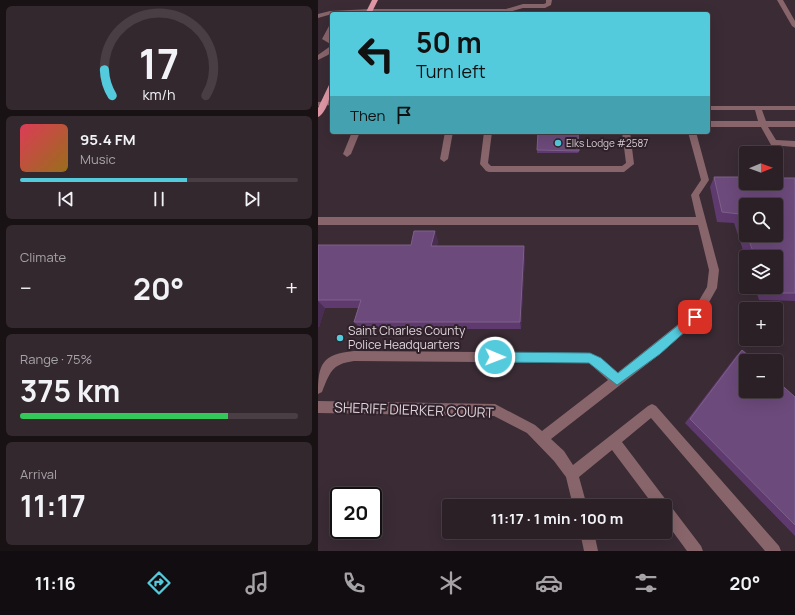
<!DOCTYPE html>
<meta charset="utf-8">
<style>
body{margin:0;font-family:Manrope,sans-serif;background:#34282f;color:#f1f3f6;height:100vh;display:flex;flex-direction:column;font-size:15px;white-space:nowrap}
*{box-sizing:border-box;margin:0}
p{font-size:13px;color:#a6a3a7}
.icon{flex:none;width:22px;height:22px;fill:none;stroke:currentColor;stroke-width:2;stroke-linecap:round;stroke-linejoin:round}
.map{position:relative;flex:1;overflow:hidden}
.details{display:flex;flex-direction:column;gap:6px;padding:6px;background:#181215;width:318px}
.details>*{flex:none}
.banner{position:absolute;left:12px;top:12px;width:380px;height:122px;border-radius:4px;box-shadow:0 4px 16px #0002,0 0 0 1px #483e44;background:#54cadd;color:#111;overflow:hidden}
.needle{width:26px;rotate:89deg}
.tools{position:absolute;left:421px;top:146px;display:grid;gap:8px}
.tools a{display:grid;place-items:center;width:44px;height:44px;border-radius:4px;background:#2c2027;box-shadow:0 4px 16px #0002,0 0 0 1px #483e44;font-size:20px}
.speed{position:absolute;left:12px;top:487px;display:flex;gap:8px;font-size:20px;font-weight:700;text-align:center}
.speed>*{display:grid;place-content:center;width:52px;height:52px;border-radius:50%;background:#2c2027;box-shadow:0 4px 16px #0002,0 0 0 1px #483e44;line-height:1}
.speed .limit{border:2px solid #111;border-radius:6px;background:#fff;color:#111}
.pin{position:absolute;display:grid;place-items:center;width:34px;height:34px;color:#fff;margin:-17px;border-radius:8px;box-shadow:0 2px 6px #0006}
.me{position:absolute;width:44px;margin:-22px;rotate:91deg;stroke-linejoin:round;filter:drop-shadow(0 0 3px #0008)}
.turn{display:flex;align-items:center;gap:14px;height:84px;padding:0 20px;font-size:18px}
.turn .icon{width:52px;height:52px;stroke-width:2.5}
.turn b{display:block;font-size:28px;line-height:34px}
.then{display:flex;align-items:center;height:38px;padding:0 20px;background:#0003;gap:8px;font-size:15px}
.big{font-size:30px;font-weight:700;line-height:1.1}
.details .widget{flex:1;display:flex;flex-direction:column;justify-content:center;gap:6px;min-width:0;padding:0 14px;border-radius:6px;background:#34282f}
.details .dial{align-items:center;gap:0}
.dial svg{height:104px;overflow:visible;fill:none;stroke:#483e44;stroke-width:7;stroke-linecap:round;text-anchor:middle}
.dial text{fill:#f1f3f6;stroke:none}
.song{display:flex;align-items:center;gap:12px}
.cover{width:48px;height:48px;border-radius:6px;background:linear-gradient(135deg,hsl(350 70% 55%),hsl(40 70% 35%))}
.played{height:4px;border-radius:2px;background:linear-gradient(90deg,#54cadd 60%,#483e44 60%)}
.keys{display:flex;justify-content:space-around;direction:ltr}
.heat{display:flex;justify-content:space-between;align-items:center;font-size:22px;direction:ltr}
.charge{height:6px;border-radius:3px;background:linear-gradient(90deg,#34c759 75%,#483e44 0)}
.trip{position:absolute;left:124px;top:499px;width:230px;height:40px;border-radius:4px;background:#2c2027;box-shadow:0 4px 16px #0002,0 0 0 1px #483e44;font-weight:700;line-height:40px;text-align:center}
.tab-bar{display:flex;height:64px;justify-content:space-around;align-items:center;background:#120d10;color:#a6a3a7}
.tab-bar .icon{width:28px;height:28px}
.tab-bar .current{color:#54cadd}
.tab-bar b{font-size:18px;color:#f1f3f6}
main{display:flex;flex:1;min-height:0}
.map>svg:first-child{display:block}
</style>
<main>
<section class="details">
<div class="widget dial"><svg viewBox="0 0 100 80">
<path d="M14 69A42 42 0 1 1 86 69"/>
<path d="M14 69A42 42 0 0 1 8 49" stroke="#54cadd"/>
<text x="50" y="56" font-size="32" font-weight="700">17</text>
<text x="50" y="72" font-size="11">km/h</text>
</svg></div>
<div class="widget">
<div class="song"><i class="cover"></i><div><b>95.4 FM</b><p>Music</p></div></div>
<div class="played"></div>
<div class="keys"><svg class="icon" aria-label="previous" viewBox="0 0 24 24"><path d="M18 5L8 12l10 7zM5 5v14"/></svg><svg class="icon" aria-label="pause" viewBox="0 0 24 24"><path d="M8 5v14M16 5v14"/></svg><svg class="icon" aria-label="next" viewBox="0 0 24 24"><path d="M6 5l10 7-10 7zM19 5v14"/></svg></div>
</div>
<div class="widget"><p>Climate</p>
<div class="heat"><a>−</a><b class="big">20°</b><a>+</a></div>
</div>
<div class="widget"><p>Range · 75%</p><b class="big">375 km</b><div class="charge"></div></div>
<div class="widget"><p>Arrival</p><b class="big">11:17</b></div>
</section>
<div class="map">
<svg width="477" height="551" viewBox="0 0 477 551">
<rect width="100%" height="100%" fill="#3a2b34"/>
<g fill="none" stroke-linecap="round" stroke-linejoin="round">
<g fill="#88656b" fill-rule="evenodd">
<path d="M228,0H234L233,5L227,8H205L191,12V14L52,13L14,14L0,18V14L12,11L52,9H188L205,4H226L228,3Z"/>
<path d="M459,0H465L477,21V28L474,26Z"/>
<path d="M14,24V32L11,38L14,40V45L4,39L11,26Z"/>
<path d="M14,45V51L10,55L0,60V55Z"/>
<path d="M14,101V105L0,106V102Z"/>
<path d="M390,106H477V110H444L448,121H477V127H450L458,140L477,141V147L453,145L443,127H390V121H440L437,110H390Z"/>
<path d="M34,132H42L33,154L29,157L25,154Z"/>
<path d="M127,132H135L130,159L126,162L122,159Z"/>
<path d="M166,132H174L170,163L173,166H304L308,163L304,132H312L316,164L306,172H171L168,171L162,164Z"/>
<path d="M370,132H378L391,180L381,195L401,270L399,288L381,320L342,354L233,439L246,451L255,465L330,406L334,404L338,406L461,546L463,551H447L333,418L304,442L383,546L385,551H369L347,521V506H336L294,450L261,477L269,506H255L248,477L236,461L209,433L176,416L0,413V401L177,404L217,425L224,431L290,380L271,363L36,361C13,364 12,373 4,392L0,394C0,364 4,354 36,351L272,353L283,358L299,373L373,314L389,287L391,270L380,225H0V217H378L373,195L383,180Z"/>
<path d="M262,532H276L280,551H266Z"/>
</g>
<g fill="#df97a5" fill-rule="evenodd">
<path d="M54,0H60L53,14H47Z"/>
<path d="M11,85H14C14,93 8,114 0,117V108Z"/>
</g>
</g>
<g fill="#5f3a6f" fill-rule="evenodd">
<path d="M219,150L261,151L260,153H219Z"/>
<path d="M396,177L477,178V301L441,300L437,287H458V257H428V259L416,223L399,222L392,187ZM428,205L458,235H428Z"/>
<path d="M120,240L119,246L207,255L203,329H43L36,322L40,308H7L1,327H0V245H93Z"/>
<path d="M424,350L477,397V536L367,423L418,356Z"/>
</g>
<g fill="#4a2d53">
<path d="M117,231L120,240L117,254L113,246Z"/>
<path d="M206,246L207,255L203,329L202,322Z"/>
<path d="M0,301L7,308L1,327L0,326Z"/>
</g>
<g fill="#6c4a7b" stroke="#7e608a">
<path d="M220,132H260L261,151L219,150Z"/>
<path d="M396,177H428V183H458V178H477V293H449L447,287H458V257H437L429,235H458V205H428V231L422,214L404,212Z"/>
<path d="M96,231H117L113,246H206L202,322H36L43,300H0V245H93Z"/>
<path d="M424,350L437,361H428V391H458V380L477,397V525L372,419Z"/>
</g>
<path fill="#54cadd" stroke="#378390" d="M377,312L380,314L381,317L380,320L342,354L299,385L271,363L177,362L174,360L172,357L174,353L177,352L272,353L283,358L300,373Z"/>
<g fill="#54cadd" stroke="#30212a" stroke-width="1.5">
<circle cx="240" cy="143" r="4"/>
<circle cx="22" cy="338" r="4"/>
</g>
<g text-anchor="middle" stroke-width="4" stroke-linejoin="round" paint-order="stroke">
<g font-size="10" fill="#dfd5db" stroke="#30212a" text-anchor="start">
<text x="248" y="147">Elks Lodge #2587</text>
</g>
<g font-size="12" fill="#dfd5db" stroke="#30212a" text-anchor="start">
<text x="30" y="335">Saint Charles County<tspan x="30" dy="14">Police Headquarters</tspan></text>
</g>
<g font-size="14" fill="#dfd5db" stroke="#30212a">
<text transform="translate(96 410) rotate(2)" y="5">SHERIFF DIERKER COURT</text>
</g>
</g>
</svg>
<div class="tools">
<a><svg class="needle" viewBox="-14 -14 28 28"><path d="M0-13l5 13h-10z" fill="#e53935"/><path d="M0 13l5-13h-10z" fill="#a6a3a7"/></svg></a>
<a><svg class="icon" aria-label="search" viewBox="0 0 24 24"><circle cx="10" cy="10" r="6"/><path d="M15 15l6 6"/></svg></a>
<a><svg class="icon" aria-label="layers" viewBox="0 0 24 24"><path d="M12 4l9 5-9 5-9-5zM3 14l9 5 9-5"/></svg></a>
<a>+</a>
<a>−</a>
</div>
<div class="speed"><div class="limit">20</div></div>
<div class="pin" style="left:377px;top:317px;background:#d93025"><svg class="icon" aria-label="arrive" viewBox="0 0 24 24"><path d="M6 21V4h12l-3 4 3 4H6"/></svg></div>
<svg class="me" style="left:177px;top:357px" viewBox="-20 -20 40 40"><circle r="17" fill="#54cadd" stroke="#fff" stroke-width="3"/><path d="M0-11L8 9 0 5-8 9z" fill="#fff"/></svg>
<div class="trip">11:17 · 1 min · 100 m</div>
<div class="banner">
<div class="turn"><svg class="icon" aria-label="left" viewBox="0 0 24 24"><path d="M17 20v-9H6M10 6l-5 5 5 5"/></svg><div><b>50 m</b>Turn left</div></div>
<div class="then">Then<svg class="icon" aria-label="arrive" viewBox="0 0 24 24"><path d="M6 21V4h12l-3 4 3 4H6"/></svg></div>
</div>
</div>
</main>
<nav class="tab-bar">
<b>11:16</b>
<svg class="icon current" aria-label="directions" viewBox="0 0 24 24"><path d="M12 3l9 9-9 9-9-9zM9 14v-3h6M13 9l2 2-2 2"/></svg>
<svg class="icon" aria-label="music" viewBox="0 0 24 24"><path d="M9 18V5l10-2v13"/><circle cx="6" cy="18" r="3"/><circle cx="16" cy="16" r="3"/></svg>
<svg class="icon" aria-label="phone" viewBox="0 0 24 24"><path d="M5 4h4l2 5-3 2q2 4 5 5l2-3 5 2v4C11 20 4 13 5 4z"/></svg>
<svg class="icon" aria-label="climate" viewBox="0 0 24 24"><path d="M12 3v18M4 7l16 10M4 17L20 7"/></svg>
<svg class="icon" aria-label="car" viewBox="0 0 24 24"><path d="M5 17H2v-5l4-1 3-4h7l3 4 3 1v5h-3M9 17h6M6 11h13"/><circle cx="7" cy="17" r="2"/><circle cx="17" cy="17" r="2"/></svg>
<svg class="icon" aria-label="filters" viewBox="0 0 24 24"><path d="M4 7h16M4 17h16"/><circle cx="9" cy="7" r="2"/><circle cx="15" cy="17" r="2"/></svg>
<b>20°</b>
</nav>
